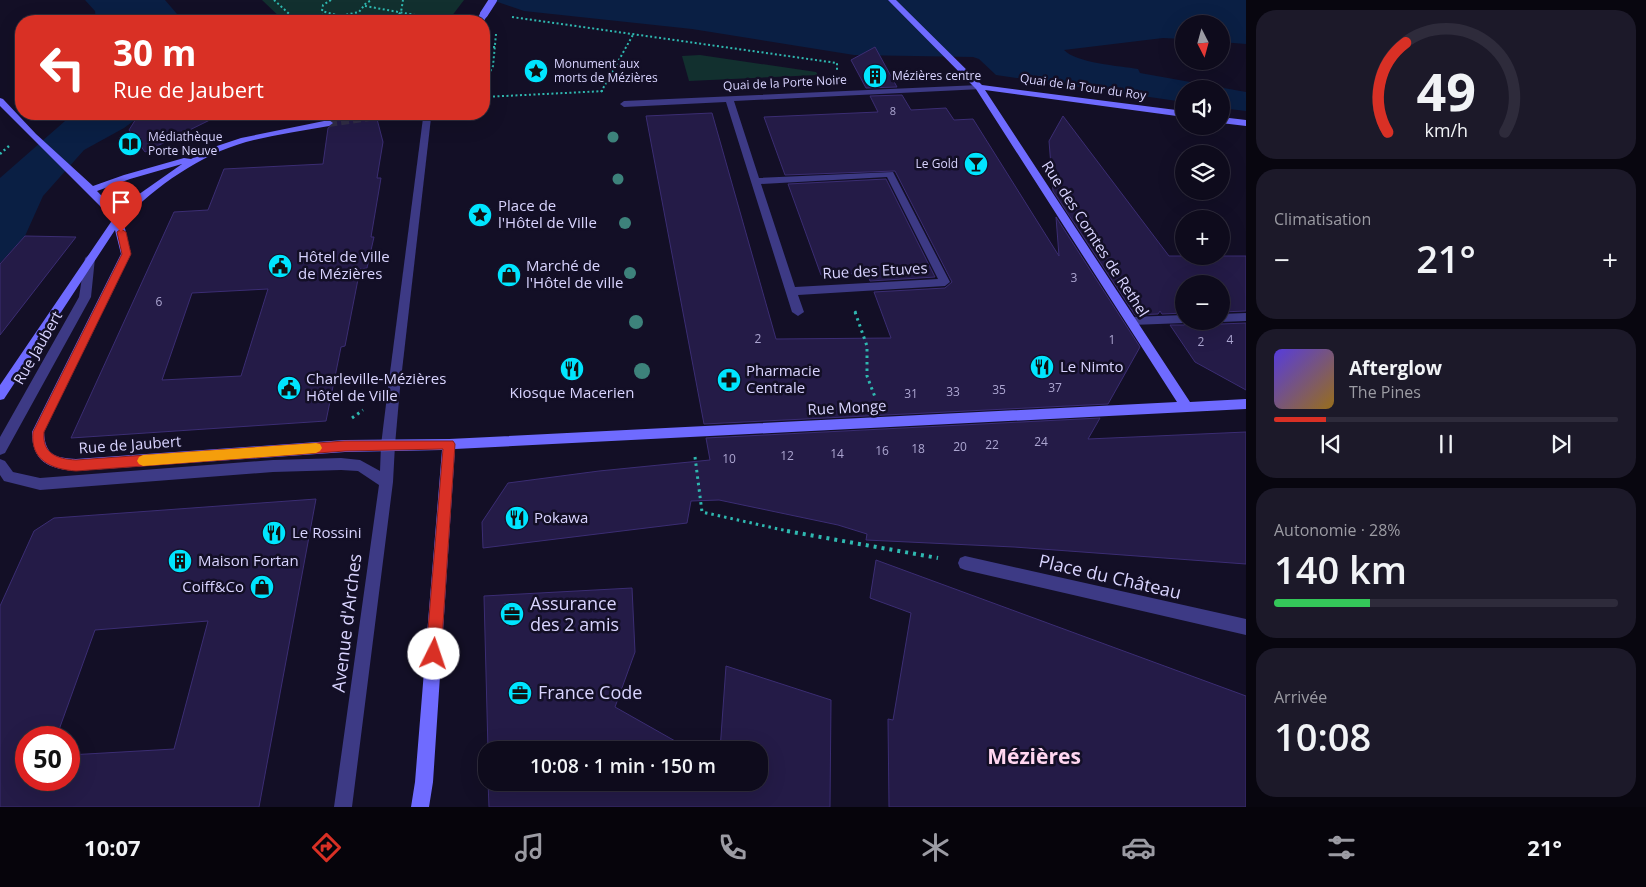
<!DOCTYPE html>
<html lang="fr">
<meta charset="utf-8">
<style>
body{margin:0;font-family:"Open Sans",sans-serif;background:#1c1929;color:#f1f3f6;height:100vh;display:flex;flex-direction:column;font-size:19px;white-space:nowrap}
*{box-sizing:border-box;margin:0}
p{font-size:16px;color:#9b9ba3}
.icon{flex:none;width:28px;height:28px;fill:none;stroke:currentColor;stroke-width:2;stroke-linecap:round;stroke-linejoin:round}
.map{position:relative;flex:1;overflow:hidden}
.side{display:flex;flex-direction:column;gap:10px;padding:10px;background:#08060f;width:400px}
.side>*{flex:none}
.top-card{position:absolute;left:15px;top:15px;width:475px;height:105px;border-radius:20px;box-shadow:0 5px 20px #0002,0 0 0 1px #2e2b3b;background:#d93025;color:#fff;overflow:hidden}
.needle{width:32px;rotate:174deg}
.buttons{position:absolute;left:1175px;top:15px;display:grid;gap:10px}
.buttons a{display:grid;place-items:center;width:55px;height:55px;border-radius:50%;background:#0e0b1c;box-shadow:0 5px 20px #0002,0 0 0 1px #2e2b3b;font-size:25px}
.speed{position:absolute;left:15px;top:726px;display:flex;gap:10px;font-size:25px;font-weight:700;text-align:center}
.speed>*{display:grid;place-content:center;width:65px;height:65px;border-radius:50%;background:#0e0b1c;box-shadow:0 5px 20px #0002,0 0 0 1px #2e2b3b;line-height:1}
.speed .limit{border:8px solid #d22;background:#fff;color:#111}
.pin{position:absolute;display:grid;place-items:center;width:42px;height:42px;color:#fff;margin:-51px -21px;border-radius:50% 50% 50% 0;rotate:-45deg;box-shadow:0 0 5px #0007}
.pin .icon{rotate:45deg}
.me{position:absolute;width:55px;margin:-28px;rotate:4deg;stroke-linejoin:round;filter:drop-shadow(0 0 4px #0008)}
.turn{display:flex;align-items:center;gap:18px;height:105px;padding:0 15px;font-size:22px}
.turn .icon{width:65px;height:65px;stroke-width:2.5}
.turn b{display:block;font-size:35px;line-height:42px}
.big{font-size:38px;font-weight:600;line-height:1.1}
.side .tile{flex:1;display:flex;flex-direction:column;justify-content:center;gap:8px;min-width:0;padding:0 18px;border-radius:20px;background:#1c1929}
.side .dial{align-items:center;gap:0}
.dial svg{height:130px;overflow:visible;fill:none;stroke:#2e2b3b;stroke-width:7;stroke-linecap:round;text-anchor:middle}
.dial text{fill:#f1f3f6;stroke:none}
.song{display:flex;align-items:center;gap:15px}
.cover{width:60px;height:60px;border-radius:8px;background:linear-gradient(135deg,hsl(250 70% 55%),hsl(40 70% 35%))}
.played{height:5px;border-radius:2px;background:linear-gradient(90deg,#d93025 15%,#2e2b3b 15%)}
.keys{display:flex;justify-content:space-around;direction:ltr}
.heat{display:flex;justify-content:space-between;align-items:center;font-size:28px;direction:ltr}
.charge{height:8px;border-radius:4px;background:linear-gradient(90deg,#34c759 28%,#2e2b3b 0)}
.trip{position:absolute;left:478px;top:741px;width:290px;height:50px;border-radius:20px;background:#0e0b1c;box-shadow:0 5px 20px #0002,0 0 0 1px #2e2b3b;font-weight:600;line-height:50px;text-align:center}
.dock{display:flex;height:80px;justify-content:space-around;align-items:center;background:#06040b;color:#9b9ba3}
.dock .icon{width:35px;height:35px}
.dock .current{color:#d93025}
.dock b{font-size:22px;color:#f1f3f6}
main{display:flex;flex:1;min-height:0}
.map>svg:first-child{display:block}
</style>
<main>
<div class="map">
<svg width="1246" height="807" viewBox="0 0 1246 807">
<rect width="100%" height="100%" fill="#130f26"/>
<g fill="#12302f">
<path d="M262,0H464L448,21H284Z"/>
<path d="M700,55L816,72L818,75L689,81L682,56Z"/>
</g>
<g fill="#0a1f44">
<path d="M85,0H165L183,21H96L95,11Z"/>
<path d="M492,0H1246V44L1221,42V24H1184V39L1163,38L1064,50C1076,63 1120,66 1138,69L1140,73L1246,92V111L1221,108V89H1184V102L996,75L979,59L973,57L854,55L692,29L524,11Z"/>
<path d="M73,114H139L136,119L124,128L84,150L43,196L25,236L0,263V178Z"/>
</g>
<g fill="#241b47" stroke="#3b2d73" fill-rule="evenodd">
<path d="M875,47L897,87L866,88L851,60Z"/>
<path d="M902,95L911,110L946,108L954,120L973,119L1059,256L1056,217L1140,347L1108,404L704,424L646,116L712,113L776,339L891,338L874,292L945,288L952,282L895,171L785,175L764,117L878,112L870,96Z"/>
<path d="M139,114H222L145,152L129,130Z"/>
<path d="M330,114H372L373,119H377L383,142L377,178H381L371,237H374L367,268L360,269L345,346L341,347L326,421L71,438L174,212L208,210L224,169L323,164L328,128L335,123L329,118ZM268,289L241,376L162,380L192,293Z"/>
<path d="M1063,116L1169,256H1246V311L1221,312V284H1184V313L1162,314L1160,311L1158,314L1135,315L1053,191L1049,141Z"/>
<path d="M886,179L935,277L870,281L867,273L821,275L788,184Z"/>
<path d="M25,236L76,237L0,335V264Z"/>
<path d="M1190,321H1216L1221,324L1246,323V390L1195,362L1170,325H1184Z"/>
<path d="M1100,418L1088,439L1246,432V564L1014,547L866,540L867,534L838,525L719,500L691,501L687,523L483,548L482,522L508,483L599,471L710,460L706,438Z"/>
<path d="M316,499L259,807H0V606L34,531L54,518ZM208,621L174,749L69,755V780H26V738H56L95,630Z"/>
<path d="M876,560L1246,696V807H889L888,719L893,720L911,613L870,598Z"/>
<path d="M632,588L635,652L615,707L691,750H488L484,596Z"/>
<path d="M726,666L831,700L830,807H489L488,782H759V750H720Z"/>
</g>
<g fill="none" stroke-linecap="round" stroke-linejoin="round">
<path stroke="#312d47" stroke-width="8" stroke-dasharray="8 4" stroke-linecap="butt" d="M329,123L377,116"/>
<g stroke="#2fb8b0" stroke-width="2" stroke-dasharray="2 2.5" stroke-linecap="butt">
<path d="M274,0L297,21"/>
<path d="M331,0L323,5L322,11L340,16L359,12L366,3L372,0"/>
<path d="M365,6L426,17"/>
<path d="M352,15L356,21"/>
<path d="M512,17L837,63V71"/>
<path d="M304,21L325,14"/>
<path d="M393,21L401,12L403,0"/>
<path d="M398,21L431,18L456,20"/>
<path d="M484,47H496"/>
<path d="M484,83L493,66L496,34"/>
<path d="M601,92L634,33"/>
<path d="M484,97L605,91"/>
</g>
<g stroke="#2fb8b0" stroke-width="2.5" stroke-dasharray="2 3" stroke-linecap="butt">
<path d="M0,154L9,146"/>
<path d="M855,311L856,313"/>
</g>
<g stroke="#2fb8b0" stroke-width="3" stroke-dasharray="2.5 4" stroke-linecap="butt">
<path d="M855,312L867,346V376L875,397"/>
<path d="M352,418L363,410"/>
<path d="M695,457L702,512L792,532"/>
</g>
<path stroke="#2fb8b0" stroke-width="4" stroke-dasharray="3 5" stroke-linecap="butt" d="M787,531L938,558"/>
<g fill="#3d3a85" fill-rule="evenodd">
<path d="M90,254L95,258L91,297L5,453L0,455V437L79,297L85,258Z"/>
<path d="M388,439L393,441L395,445L393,482L352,807H334L379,485L358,471L341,470L273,472L40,490L4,481L0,475V459L5,461L13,472L40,478L273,460L341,458L360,460L380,471L381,445L383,441Z"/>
<path d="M965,556L1246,619V635L965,570L960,568L958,563L960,558Z"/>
</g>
<path fill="#3d3a85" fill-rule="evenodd" d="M427,115L431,118L400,388L398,391H390L388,388L423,118Z"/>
<g fill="#3d3a85" fill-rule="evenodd">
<path d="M979,85H982V89L734,101L759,178L893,172L950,282L945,286L798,295L804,312L798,316L792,312L726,102L624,107L620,104L624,101ZM887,177L938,279L795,287L761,184Z"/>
<path d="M1246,313V321L1221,322L1218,321H1221V314Z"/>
<path d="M1184,315V321H1188L1184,323L1132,325L1126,321L1132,317Z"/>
<path d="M394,383L398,385L400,388L395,445L393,449L388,451L383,449L381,445L388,388L390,385Z"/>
</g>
<g fill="#6f6bff" fill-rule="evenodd">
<path d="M888,0H896L982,85L1184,111V117L985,90L1190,402L1246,399V409L455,449L433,782L429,807H411L415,782L442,450L345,452L76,471C49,469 32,462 32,432L121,254L115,230L4,399L0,400V385L113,219L0,106V98L3,99L36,134L93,186L124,175L184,158L191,159L217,146L241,138L329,120L333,123L329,126C301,131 273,135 246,142C200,155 156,186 123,220L131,254L44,432C45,455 55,458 76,459L345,440L449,439L1177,402L976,89ZM182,164L135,197L118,213L97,191L130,179Z"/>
<path d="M481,12L488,14L484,21H476Z"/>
<path d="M374,114H389L374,118Z"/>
<path d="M1221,117L1246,120V126L1221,123Z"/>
</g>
<path stroke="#6f6bff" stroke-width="8" d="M484,14L493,0"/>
</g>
<g fill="#3d827b">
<circle cx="613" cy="137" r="5.5"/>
<circle cx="618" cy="179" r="5.5"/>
<circle cx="625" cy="223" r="6"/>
<circle cx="630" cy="273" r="6"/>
<circle cx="636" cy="322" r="7"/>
<circle cx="642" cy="371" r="8"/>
</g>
<path fill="#d93025" stroke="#8d1f18" d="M121,229L126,232L131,254L44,432C42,454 57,459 76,460L345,441H453L455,444L441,654L439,659L434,661L429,659L426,654L443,449L345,451L76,471C52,469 30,461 33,432L122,254L117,232Z"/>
<path fill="#f59e0b" d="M316,443L320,444L322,448L320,451L316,453L143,466L139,464L137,461L139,457L143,455Z"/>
<defs>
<g id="sight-disc" transform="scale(1.25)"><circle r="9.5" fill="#00e5ff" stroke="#130f26"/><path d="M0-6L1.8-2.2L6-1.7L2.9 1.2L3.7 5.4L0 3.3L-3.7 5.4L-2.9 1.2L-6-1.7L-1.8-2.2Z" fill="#111"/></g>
<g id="building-disc" transform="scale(1.25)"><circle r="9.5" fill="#00e5ff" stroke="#130f26"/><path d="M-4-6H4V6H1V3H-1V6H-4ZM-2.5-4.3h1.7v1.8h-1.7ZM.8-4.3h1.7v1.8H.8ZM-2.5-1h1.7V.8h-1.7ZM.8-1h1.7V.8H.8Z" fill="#111"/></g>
<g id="library-disc" transform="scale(1.25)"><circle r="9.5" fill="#00e5ff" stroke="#130f26"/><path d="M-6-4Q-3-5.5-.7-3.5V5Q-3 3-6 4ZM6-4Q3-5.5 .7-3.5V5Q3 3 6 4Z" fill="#111"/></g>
<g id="bar-disc" transform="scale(1.25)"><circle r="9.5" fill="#00e5ff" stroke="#130f26"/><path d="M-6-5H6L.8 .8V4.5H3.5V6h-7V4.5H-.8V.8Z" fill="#111"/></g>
<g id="civic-disc" transform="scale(1.25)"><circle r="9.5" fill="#00e5ff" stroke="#130f26"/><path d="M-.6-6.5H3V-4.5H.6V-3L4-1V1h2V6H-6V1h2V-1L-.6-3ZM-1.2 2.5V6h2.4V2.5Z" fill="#111"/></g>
<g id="shop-disc" transform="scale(1.25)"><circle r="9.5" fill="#00e5ff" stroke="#130f26"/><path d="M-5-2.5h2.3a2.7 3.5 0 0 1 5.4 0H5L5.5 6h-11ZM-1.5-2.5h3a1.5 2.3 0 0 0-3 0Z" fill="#111"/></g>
<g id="restaurant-disc" transform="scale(1.25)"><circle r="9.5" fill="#00e5ff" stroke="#130f26"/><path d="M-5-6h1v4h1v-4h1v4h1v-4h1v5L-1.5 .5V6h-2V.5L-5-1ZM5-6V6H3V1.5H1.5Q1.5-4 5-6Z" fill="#111"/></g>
<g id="pharmacy-disc" transform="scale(1.25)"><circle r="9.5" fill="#00e5ff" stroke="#130f26"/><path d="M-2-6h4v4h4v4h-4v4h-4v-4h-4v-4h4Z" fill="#111"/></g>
<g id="office-disc" transform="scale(1.25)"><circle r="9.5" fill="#00e5ff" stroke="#130f26"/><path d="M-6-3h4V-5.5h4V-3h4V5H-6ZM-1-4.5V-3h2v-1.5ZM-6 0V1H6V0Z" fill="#111"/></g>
</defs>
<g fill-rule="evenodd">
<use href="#sight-disc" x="536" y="71"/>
<use href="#building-disc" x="875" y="76"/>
<use href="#library-disc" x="130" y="144"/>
<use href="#bar-disc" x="976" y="164"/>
<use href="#sight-disc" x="480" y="215"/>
<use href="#civic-disc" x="280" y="266"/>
<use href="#shop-disc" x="509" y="275"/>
<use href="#restaurant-disc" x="1042" y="367"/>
<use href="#restaurant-disc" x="572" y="369"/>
<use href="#pharmacy-disc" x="729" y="380"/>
<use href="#civic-disc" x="289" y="388"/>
<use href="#restaurant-disc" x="517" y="518"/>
<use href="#restaurant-disc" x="274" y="533"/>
<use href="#building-disc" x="180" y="561"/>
<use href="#shop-disc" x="262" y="587"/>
<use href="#office-disc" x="512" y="614"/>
<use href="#office-disc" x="520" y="693"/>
</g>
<g text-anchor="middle" stroke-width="5" stroke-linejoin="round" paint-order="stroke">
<g font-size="11" fill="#aca6d1">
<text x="893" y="115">8</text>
</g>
<g font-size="12" fill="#d9d4ff" stroke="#130f26" text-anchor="start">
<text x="554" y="68">Monument aux<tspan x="554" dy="14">morts de Mézières</tspan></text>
<text x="892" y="80">Mézières centre</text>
<text x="148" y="141">Médiathèque<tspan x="148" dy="14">Porte Neuve</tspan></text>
<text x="958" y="168" text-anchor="end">Le Gold</text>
</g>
<g font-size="12" fill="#d9d4ff" stroke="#130f26">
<text transform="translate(785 83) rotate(-3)" y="4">Quai de la Porte Noire</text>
<text transform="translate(1083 87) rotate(8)" y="4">Quai de la Tour du Roy</text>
</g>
<g font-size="12" fill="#aca6d1">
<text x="1074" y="282">3</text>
<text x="159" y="306">6</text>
<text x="758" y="343">2</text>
<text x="1112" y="344">1</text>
<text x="1230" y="344">4</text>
<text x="1201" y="346">2</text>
<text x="1055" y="392">37</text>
<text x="999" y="394">35</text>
<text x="953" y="396">33</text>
<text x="911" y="398">31</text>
<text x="1041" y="446">24</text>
<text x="992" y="449">22</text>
<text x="960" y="451">20</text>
<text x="918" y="453">18</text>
<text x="882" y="455">16</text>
<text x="837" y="458">14</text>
<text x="787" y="460">12</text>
<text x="729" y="463">10</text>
</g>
<g font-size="15" fill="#d9d4ff" stroke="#130f26" text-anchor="start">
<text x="498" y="211">Place de<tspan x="498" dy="17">l'Hôtel de Ville</tspan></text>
<text x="298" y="262">Hôtel de Ville<tspan x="298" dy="17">de Mézières</tspan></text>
<text x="526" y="271">Marché de<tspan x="526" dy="17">l'Hôtel de ville</tspan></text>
<text x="1060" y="372">Le Nimto</text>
<text x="746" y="376">Pharmacie<tspan x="746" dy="17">Centrale</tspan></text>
<text x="306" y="384">Charleville-Mézières<tspan x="306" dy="17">Hôtel de Ville</tspan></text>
<text x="572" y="398" text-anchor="middle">Kiosque Macerien</text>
<text x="534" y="523">Pokawa</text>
<text x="292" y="538">Le Rossini</text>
<text x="198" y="566">Maison Fortan</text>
<text x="244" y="592" text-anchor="end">Coiff&amp;Co</text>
</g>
<g font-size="15" fill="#d9d4ff" stroke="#130f26">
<text transform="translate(1095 239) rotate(57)" y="5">Rue des Comtes de Rethel</text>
<text transform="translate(875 271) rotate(-3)" y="5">Rue des Etuves</text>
<text transform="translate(38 348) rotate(-60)" y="5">Rue Jaubert</text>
<text transform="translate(847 408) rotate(-3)" y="5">Rue Monge</text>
<text transform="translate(130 445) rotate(-4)" y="5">Rue de Jaubert</text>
</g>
<g font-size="18" fill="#d9d4ff" stroke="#130f26">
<text transform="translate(1110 577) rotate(13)" y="6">Place du Château</text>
<text transform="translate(347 623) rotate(-83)" y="6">Avenue d'Arches</text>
</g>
<g font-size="18" fill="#d9d4ff" stroke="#130f26" text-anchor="start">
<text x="530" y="610">Assurance<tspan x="530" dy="21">des 2 amis</tspan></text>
<text x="538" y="699">France Code</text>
</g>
<g font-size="21" font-weight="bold" fill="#ffd6f0" stroke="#130f26">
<text x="1034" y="764">Mézières</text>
</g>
</g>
</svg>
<div class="buttons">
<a><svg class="needle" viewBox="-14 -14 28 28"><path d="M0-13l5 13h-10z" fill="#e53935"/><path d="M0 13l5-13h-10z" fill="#9b9ba3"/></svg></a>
<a><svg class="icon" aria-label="sound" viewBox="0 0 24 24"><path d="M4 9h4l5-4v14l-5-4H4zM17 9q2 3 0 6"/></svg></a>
<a><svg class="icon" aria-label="layers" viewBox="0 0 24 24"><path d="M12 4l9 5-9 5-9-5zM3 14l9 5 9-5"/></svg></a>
<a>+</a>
<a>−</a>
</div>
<div class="speed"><div class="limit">50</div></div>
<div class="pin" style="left:121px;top:232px;background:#d93025"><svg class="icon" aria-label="arrive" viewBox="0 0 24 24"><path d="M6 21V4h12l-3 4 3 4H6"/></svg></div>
<svg class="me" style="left:434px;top:654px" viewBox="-20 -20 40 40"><circle r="19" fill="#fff"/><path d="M0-13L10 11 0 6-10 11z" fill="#d93025"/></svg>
<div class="trip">10:08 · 1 min · 150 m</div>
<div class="top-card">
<div class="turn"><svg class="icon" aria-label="left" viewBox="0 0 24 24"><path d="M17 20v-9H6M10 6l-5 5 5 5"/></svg><div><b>30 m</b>Rue de Jaubert</div></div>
</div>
</div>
<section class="side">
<div class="tile dial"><svg viewBox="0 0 100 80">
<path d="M14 69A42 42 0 1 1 86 69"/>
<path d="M14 69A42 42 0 0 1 25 14" stroke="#d93025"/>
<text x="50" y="56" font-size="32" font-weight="700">49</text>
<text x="50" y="72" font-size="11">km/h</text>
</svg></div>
<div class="tile"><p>Climatisation</p>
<div class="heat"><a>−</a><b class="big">21°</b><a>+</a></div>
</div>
<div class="tile">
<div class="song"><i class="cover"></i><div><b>Afterglow</b><p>The Pines</p></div></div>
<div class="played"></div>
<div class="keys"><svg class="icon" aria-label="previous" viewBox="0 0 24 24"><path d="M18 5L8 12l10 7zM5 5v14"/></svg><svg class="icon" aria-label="pause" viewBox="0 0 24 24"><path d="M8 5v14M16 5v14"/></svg><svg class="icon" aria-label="next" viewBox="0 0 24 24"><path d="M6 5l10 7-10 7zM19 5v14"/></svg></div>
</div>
<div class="tile"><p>Autonomie · 28%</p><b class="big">140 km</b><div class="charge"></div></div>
<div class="tile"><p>Arrivée</p><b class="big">10:08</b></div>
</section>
</main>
<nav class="dock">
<b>10:07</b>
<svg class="icon current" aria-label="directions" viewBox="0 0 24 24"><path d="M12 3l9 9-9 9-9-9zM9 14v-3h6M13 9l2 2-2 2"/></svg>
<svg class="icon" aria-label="music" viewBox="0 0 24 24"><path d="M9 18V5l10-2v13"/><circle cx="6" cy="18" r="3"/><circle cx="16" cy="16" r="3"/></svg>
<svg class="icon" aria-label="phone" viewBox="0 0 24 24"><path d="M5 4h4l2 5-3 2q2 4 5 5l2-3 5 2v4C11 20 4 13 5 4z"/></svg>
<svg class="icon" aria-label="climate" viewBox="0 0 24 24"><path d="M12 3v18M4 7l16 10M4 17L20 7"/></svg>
<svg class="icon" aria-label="car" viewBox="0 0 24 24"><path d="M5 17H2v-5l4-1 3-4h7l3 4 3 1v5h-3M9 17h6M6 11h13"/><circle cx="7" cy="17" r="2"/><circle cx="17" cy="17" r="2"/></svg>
<svg class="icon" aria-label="filters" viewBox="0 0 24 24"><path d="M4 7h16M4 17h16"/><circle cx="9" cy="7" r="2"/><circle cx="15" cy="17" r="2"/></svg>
<b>21°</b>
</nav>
